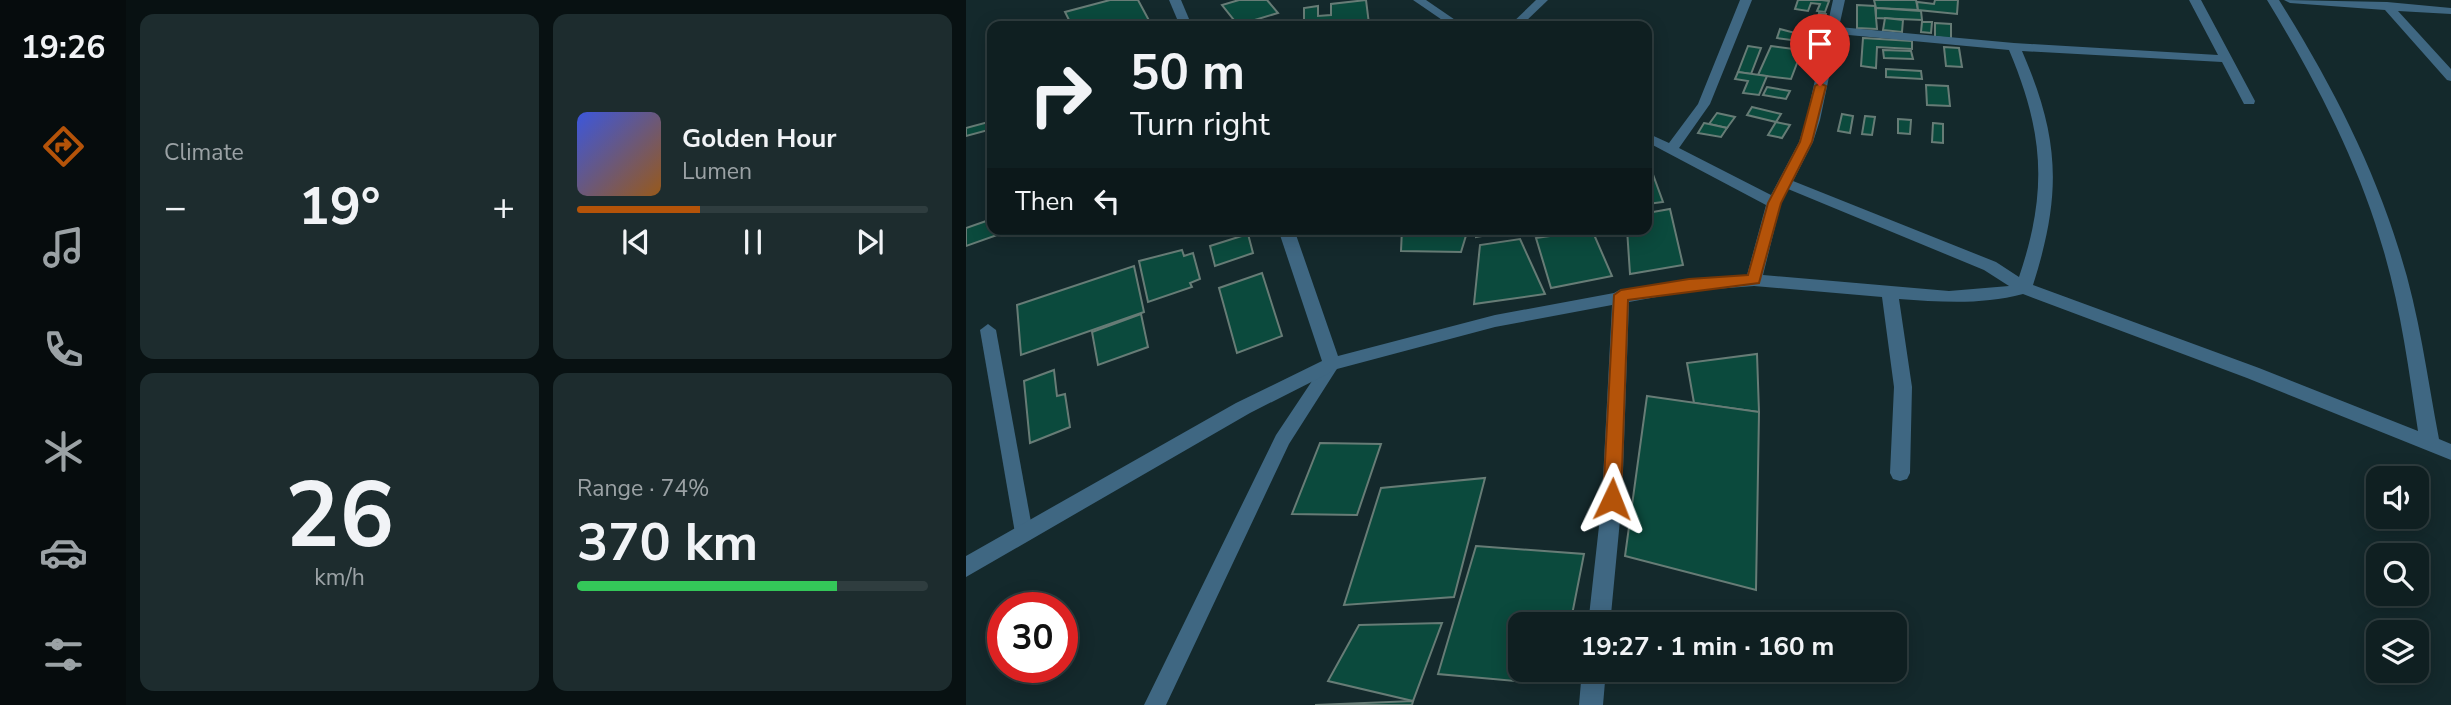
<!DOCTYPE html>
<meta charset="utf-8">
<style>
body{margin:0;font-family:"Nunito Sans",sans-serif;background:#1d2c2e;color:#f1f3f6;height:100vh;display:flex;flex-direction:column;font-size:26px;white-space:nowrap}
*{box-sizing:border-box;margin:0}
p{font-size:23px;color:#9ba2a5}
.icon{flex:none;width:38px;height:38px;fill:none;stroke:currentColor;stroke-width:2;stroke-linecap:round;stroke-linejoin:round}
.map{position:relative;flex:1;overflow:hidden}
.panel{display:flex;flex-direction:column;gap:14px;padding:14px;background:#081112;width:840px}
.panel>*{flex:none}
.hud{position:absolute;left:21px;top:21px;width:665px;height:214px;border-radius:14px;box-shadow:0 4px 18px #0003,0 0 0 2px #2f3d3f;background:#0f1f21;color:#f1f3f6;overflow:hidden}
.fabs{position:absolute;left:1400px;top:466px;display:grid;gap:14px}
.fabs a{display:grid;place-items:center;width:63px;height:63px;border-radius:14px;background:#0f1f21;box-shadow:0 4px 18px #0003,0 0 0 2px #2f3d3f;font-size:35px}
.speed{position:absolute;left:21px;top:592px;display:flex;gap:14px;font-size:35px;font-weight:700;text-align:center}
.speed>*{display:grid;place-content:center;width:91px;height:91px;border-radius:50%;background:#0f1f21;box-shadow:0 4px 18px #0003,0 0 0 2px #2f3d3f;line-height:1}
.speed .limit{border:10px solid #d22;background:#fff;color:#111}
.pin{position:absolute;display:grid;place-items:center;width:60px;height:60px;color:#fff;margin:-72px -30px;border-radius:50% 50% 50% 0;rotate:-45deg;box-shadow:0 0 7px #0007}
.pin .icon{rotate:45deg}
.me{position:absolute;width:77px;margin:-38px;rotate:2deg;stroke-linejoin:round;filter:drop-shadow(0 0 5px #0008)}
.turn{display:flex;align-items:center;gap:24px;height:147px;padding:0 28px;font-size:32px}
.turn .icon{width:91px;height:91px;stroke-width:2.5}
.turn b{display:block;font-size:49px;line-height:60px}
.then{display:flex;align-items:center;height:66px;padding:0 28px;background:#0003;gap:14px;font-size:26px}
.big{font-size:52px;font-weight:700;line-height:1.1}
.panel .widget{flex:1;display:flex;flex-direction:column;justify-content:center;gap:10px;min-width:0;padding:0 24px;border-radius:14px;background:#1d2c2e}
.panel .dial{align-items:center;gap:0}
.dial b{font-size:91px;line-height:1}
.song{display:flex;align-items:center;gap:21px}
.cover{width:84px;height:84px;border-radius:10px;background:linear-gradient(135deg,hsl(230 70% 55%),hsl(30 70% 35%))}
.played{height:7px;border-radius:4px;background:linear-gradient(90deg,#b45309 35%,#2f3d3f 35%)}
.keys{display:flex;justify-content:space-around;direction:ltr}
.heat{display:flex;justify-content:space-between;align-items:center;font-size:38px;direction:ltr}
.charge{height:10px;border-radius:5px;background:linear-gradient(90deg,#34c759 74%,#2f3d3f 0)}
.panel .tiles{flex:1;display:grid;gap:14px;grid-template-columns:repeat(2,1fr)}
.trip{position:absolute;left:542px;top:612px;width:399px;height:70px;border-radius:14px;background:#0f1f21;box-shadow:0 4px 18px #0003,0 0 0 2px #2f3d3f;font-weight:700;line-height:70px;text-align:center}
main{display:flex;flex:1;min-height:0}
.tab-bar{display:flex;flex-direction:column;width:126px;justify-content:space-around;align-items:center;background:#060c0d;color:#9ba2a5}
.tab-bar .icon{width:49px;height:49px}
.tab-bar .selected{color:#b45309}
.tab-bar b{font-size:32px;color:#f1f3f6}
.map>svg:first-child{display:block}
</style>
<main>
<nav class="tab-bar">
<b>19:26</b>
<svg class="icon selected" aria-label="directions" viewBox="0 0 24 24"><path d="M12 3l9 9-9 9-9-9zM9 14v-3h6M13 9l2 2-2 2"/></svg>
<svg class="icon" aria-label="music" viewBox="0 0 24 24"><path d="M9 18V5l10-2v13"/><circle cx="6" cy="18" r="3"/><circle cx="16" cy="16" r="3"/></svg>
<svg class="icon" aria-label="phone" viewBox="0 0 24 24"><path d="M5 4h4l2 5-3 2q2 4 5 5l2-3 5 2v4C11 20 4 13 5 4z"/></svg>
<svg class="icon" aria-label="climate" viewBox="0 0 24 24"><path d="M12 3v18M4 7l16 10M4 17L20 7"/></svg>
<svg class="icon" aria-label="car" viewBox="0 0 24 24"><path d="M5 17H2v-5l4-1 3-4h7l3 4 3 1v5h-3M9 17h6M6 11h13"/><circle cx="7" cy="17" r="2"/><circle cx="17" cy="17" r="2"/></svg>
<svg class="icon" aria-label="filters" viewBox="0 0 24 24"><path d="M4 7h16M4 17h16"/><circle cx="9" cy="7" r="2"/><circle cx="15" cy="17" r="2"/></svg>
</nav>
<section class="panel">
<div class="tiles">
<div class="widget"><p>Climate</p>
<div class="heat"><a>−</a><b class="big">19°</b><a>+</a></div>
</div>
<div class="widget">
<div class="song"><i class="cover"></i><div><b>Golden Hour</b><p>Lumen</p></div></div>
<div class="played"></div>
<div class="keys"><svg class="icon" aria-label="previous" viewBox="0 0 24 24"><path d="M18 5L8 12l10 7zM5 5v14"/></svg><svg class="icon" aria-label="pause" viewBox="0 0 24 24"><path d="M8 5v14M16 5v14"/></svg><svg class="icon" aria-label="next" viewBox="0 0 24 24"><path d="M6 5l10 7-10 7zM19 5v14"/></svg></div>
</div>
<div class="widget dial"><b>26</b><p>km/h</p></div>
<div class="widget"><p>Range · 74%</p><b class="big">370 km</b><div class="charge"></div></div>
</div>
</section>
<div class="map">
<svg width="1485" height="705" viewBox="0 0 1485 705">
<rect width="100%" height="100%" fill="#14292c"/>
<g fill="#0b4a3d" stroke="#677c76" stroke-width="2">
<path d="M144,0H172L186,26H106L99,12Z"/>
<path d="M273,0H301L312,13L272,25L256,5Z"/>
<path d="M400,0L403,24L338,26V8L352,6V16L365,15V4Z"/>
<path d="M832,0H856L863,1L859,12L851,11L854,4L845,3L842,11L829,9Z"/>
<path d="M908,0H950L952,10L910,8Z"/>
<path d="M969,0H992L991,14L952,10L951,2L968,4Z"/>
<path d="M891,5L909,6L911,29L891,28Z"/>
<path d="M910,8L955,11L956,20L910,18Z"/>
<path d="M853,13L860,14L857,31L834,29L836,22L851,23Z"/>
<path d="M919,18L937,20L936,32L917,30Z"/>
<path d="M956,22H966L965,33L955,32Z"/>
<path d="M969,23L985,24V39L969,37Z"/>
<path d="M814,29L829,33L851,36L848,43L811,38Z"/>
<path d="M897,38L946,41V49L911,47L910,68L895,66Z"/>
<path d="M782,46L795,48L785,74L772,72Z"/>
<path d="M805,46L836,50L825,79L792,75Z"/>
<path d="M978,47L993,48L996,67L980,66Z"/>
<path d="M917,50L945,51L947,59L918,58Z"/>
<path d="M920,69L955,71L956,79L920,77Z"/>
<path d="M772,72L801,76L793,95L777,93L782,81L769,79Z"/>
<path d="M960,85L982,86L984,106L961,105Z"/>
<path d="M801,87L824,91L820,99L797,95Z"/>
<path d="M786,107L815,114L810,122L781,115Z"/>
<path d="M751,113L769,117L761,128L743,124Z"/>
<path d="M876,114L887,116L884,133L872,131Z"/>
<path d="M899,116L909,117L906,135L896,134Z"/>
<path d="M932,119L945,120L944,134L932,133Z"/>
<path d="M26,121V129L0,136V128Z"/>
<path d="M810,122L824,125L816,138L802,135Z"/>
<path d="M738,123L743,124L761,128L755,137L732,133Z"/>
<path d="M967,123L977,124V143L966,142Z"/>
<path d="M685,169L697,202L681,204V170Z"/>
<path d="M704,209L717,265L664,274L661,229H681V213Z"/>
<path d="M26,219V229H48L0,246V228Z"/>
<path d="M436,229H502L495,252L435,251Z"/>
<path d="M510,229H556L510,237Z"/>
<path d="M626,230L646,276L585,288L570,238Z"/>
<path d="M282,234L287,253L249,266L244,246Z"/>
<path d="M554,239L579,294L508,304L514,245Z"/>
<path d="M216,250L218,256L227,253L234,279L224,283L226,287L182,302L173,261Z"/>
<path d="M168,266L178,312L55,355L51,305Z"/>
<path d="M296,273L316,336L271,353L253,288Z"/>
<path d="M175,314L182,347L132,365L126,332Z"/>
<path d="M791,354L793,412L728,403L721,363Z"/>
<path d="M88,370L91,396L99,394L104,427L64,443L58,381Z"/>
<path d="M681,396L793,412L790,590L659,556Z"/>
<path d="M354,443L415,444L391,515L326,514Z"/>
<path d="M519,478L488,597L378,605L415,488Z"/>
<path d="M510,546L618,554L604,625H555V656L549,681L472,674Z"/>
<path d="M476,623L447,701L362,681L393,625Z"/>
<path d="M447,701L446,705H349Z"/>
</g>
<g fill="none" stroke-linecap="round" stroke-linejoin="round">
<g fill="#3f6782" fill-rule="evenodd">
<path d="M22,324L30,330L67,533L65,539L58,542L51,539L49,533L14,330Z"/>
<path d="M366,358L372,360L374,364L323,444L200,705H178L310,435L360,360Z"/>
</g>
<g fill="#3f6782" fill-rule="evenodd">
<path d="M203,0H215L226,26H214Z"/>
<path d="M447,0H460L498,26H485Z"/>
<path d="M570,0H582L555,26H543Z"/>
<path d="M774,0H786L744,104L713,148L805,195L833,142L840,120L867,0H879L873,27L1048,43L1252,55L1223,0H1235L1289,101L1288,104H1278L1256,62L1056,51C1094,138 1096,194 1067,285L1293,368L1452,431C1443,371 1435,310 1418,252C1393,163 1349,79 1301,0H1313C1362,78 1406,162 1433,250C1453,311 1461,376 1473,439L1485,444V460L1281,378L1057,294C1016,305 975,302 933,299L946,387L944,473L941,479L934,481L927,479L924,473L928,387L916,297L788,286L723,291L663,302L656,499L644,625H622L636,499L646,305L529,327L371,369L284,413L0,577V556L270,403L356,361L312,229H328L372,356L529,315L648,293L655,289L660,291L723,279L781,275L800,205L681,142V133L703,143L732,104ZM872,34L1043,50C1078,133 1082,191 1053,277L1030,262L827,181L847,142L854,120ZM822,189L1018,270L1043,286L983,291L797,275L815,203Z"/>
<path d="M1318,0L1421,2L1485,8V14L1432,11L1485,69V81L1481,80L1419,10L1324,3Z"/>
<path d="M616,670H640L637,705H613Z"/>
</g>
</g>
<path fill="#b45309" stroke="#753606" stroke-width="2" d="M854,83L860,86L846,142L815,203L793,283L662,300L655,499L652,505H639L637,499L648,295L655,290L723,279L782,275L802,203L834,142L849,86Z"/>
</svg>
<div class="fabs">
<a><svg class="icon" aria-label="sound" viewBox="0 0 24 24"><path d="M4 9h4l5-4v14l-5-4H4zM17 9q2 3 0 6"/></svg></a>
<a><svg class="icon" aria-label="search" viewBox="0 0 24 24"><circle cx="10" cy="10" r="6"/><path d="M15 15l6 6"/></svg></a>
<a><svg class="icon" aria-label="layers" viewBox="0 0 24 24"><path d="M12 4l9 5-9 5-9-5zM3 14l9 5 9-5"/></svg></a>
</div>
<div class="speed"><div class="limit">30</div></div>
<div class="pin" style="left:854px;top:86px;background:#d93025"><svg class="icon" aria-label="arrive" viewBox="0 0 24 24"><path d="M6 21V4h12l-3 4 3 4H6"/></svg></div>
<svg class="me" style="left:646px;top:499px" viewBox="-20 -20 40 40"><path d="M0-17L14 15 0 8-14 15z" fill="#b45309" stroke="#fff" stroke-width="4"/></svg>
<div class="trip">19:27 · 1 min · 160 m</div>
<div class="hud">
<div class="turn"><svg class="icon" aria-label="right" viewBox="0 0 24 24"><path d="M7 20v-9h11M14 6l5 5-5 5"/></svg><div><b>50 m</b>Turn right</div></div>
<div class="then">Then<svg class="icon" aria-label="left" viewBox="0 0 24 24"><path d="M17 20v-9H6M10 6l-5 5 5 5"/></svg></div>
</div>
</div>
</main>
